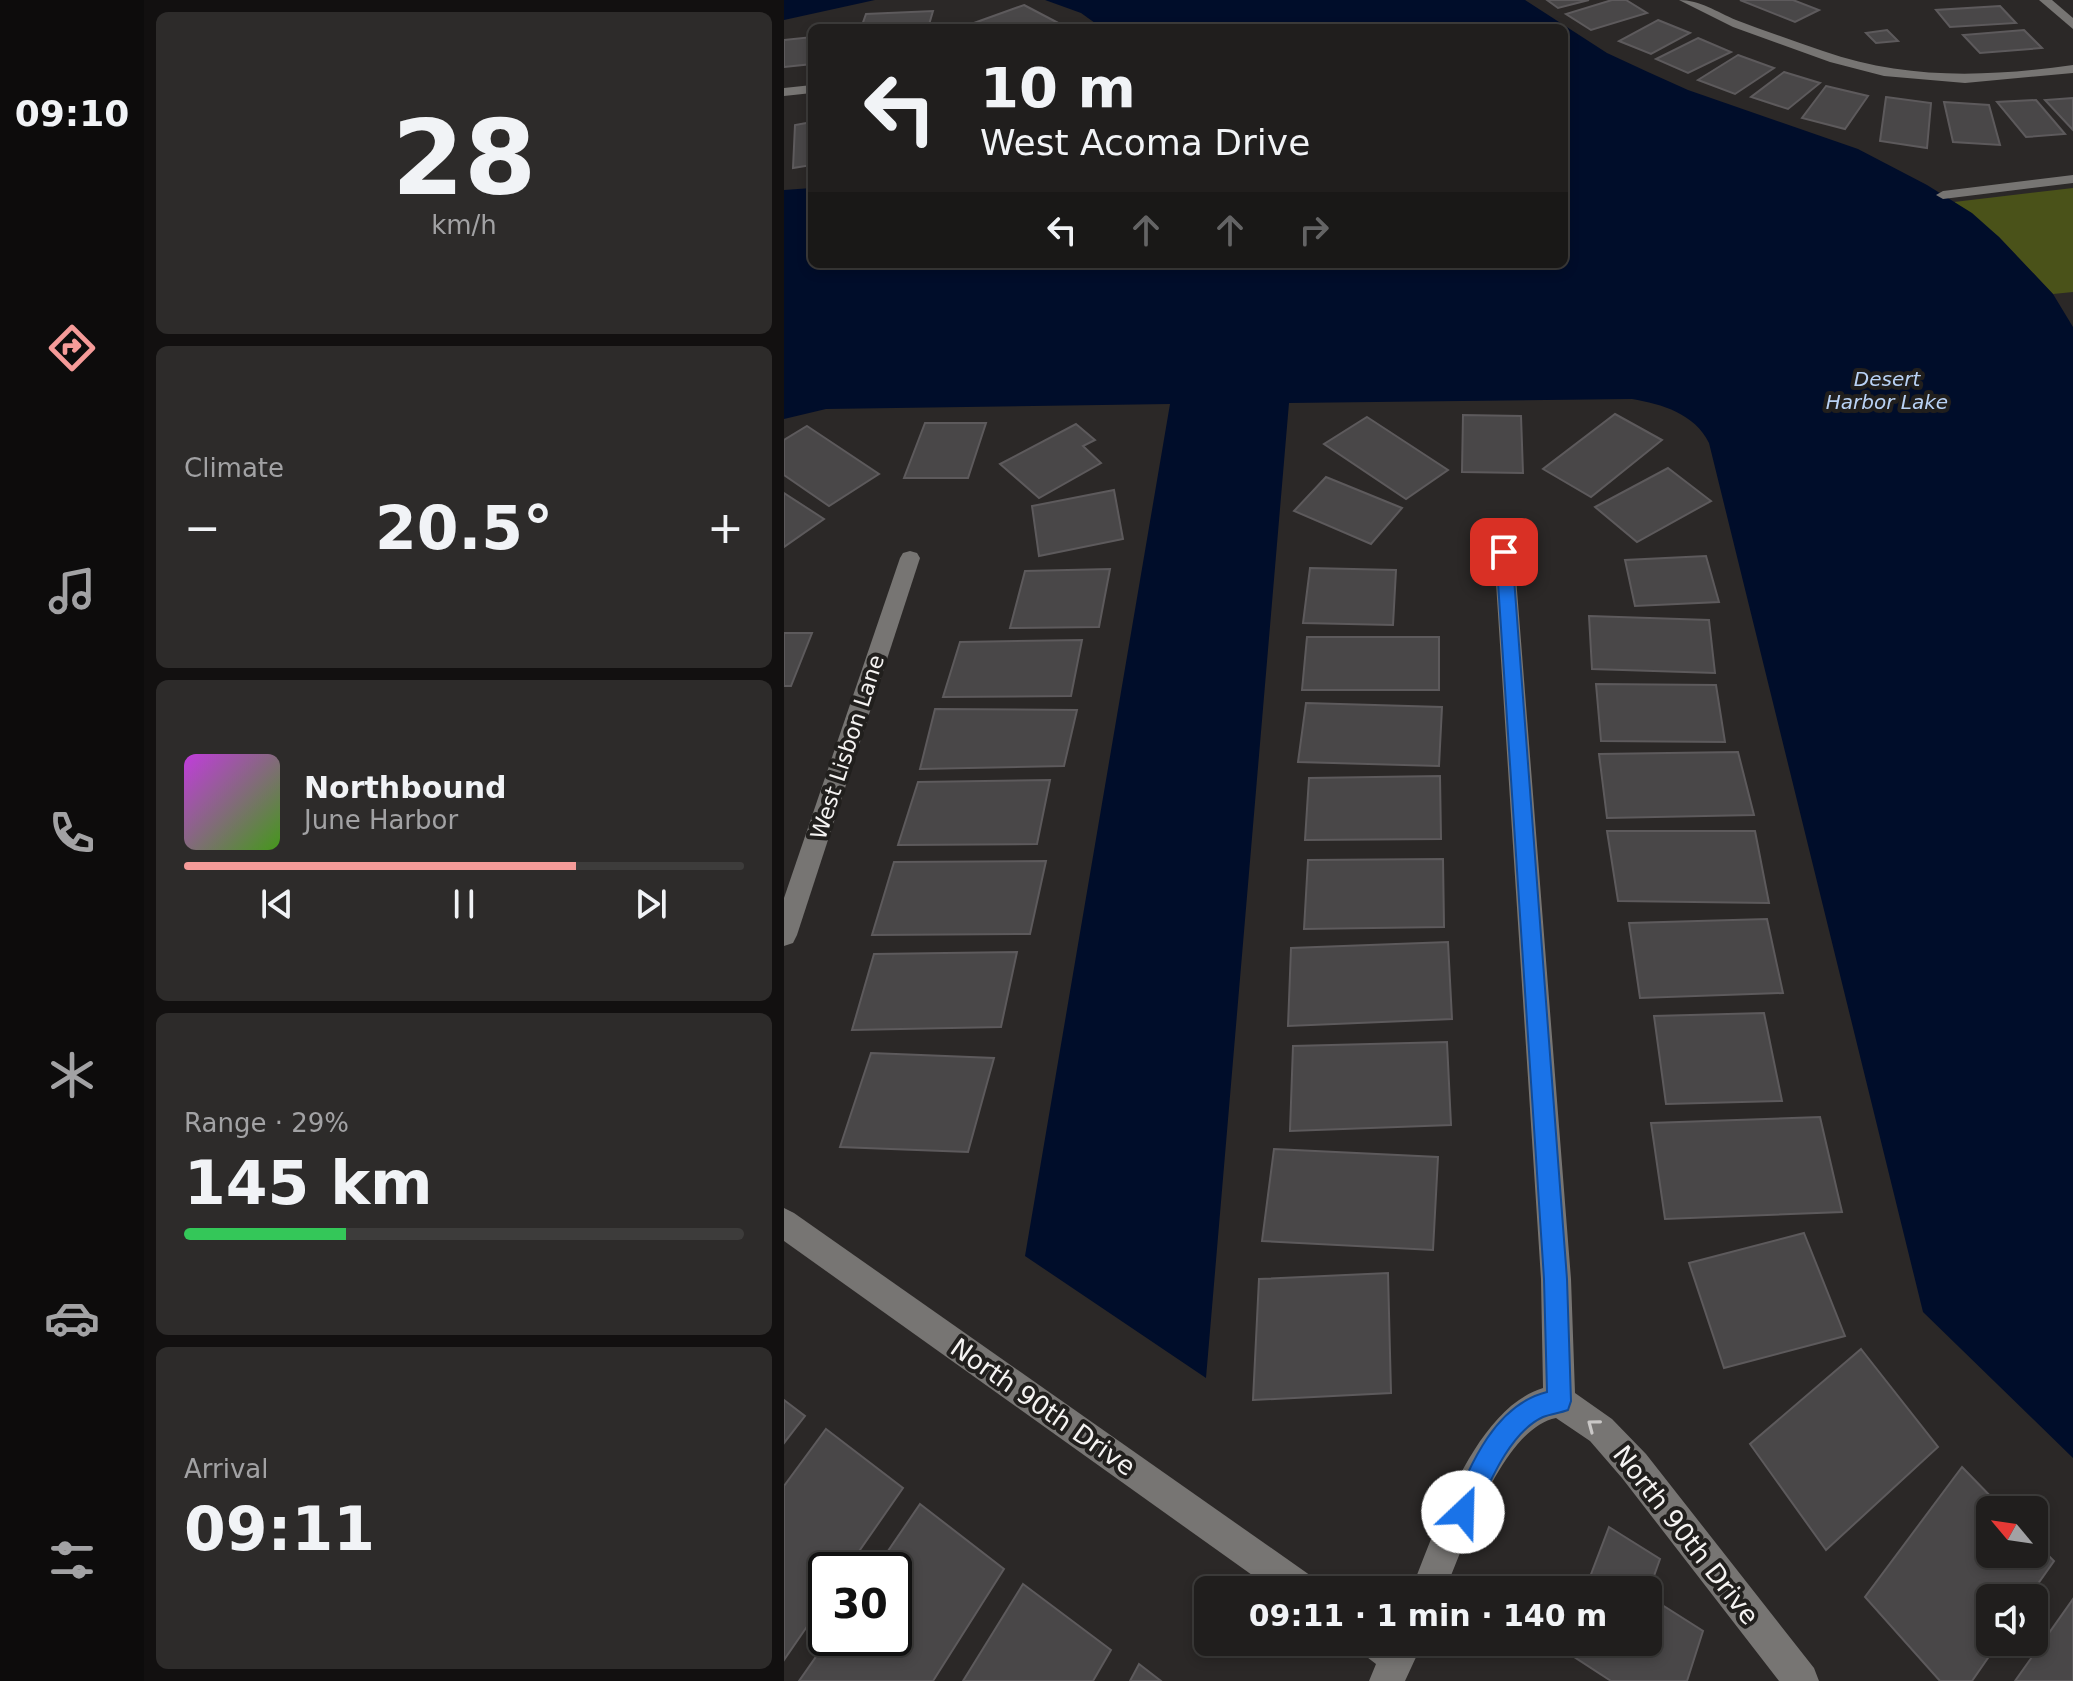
<!DOCTYPE html>
<meta charset="utf-8">
<style>
body{margin:0;font-family:"DejaVu Sans",sans-serif;background:#2d2b2a;color:#f1f3f6;height:100vh;display:flex;flex-direction:column;font-size:30px;white-space:nowrap}
*{box-sizing:border-box;margin:0}
p{font-size:26px;color:#a2a2a4}
.icon{flex:none;width:44px;height:44px;fill:none;stroke:currentColor;stroke-width:2;stroke-linecap:round;stroke-linejoin:round}
.map{position:relative;flex:1;overflow:hidden}
.sheet{display:flex;flex-direction:column;gap:12px;padding:12px;background:#121010;width:640px}
.sheet>*{flex:none}
.top-card{position:absolute;left:24px;top:24px;width:760px;height:244px;border-radius:12px;box-shadow:0 4px 12px #0003,0 0 0 2px #3d3c3b;background:#201e1d;color:#f1f3f6;overflow:hidden}
.needle{width:52px;rotate:299deg}
.controls{position:absolute;left:1192px;top:1496px;display:grid;gap:16px}
.controls a{display:grid;place-items:center;width:72px;height:72px;border-radius:12px;background:#201e1d;box-shadow:0 4px 12px #0003,0 0 0 2px #3d3c3b;font-size:40px}
.speed{position:absolute;left:24px;top:1552px;display:flex;gap:16px;font-size:40px;font-weight:700;text-align:center}
.speed>*{display:grid;place-content:center;width:104px;height:104px;border-radius:50%;background:#201e1d;box-shadow:0 4px 12px #0003,0 0 0 2px #3d3c3b;line-height:1}
.speed .limit{border:4px solid #111;border-radius:12px;background:#fff;color:#111}
.pin{position:absolute;display:grid;place-items:center;width:68px;height:68px;color:#fff;margin:-34px;border-radius:16px;box-shadow:0 4px 12px #0006}
.me{position:absolute;width:88px;margin:-44px;rotate:24deg;stroke-linejoin:round;filter:drop-shadow(0 0 6px #0008)}
.turn{display:flex;align-items:center;gap:28px;height:168px;padding:0 40px;font-size:36px}
.turn .icon{width:104px;height:104px;stroke-width:2.5}
.turn b{display:block;font-size:56px;line-height:68px}
.lanes{display:flex;align-items:center;height:76px;padding:0 40px;background:#0003;justify-content:center;gap:40px;direction:ltr}
.lanes .off{opacity:.35}
.big{font-size:60px;font-weight:700;line-height:1.1}
.sheet .widget{flex:1;display:flex;flex-direction:column;justify-content:center;gap:12px;min-width:0;padding:0 28px;border-radius:12px;background:#2d2b2a}
.sheet .dial{align-items:center;gap:0}
.dial b{font-size:104px;line-height:1}
.song{display:flex;align-items:center;gap:24px}
.cover{width:96px;height:96px;border-radius:12px;background:linear-gradient(135deg,hsl(290 70% 55%),hsl(100 70% 35%))}
.played{height:8px;border-radius:4px;background:linear-gradient(90deg,#f59b99 70%,#3d3c3b 70%)}
.keys{display:flex;justify-content:space-around;direction:ltr}
.heat{display:flex;justify-content:space-between;align-items:center;font-size:44px;direction:ltr}
.charge{height:12px;border-radius:6px;background:linear-gradient(90deg,#34c759 29%,#3d3c3b 0)}
.trip{position:absolute;left:410px;top:1576px;width:468px;height:80px;border-radius:12px;background:#201e1d;box-shadow:0 4px 12px #0003,0 0 0 2px #3d3c3b;font-weight:700;line-height:80px;text-align:center}
main{display:flex;flex:1;min-height:0}
.tab-bar{display:flex;flex-direction:column;width:144px;justify-content:space-around;align-items:center;background:#0d0c0c;color:#a2a2a4}
.tab-bar .icon{width:56px;height:56px}
.tab-bar .selected{color:#f59b99}
.tab-bar b{font-size:36px;color:#f1f3f6}
.map>svg:first-child{display:block}
</style>
<main>
<nav class="tab-bar">
<b>09:10</b>
<svg class="icon selected" aria-label="directions" viewBox="0 0 24 24"><path d="M12 3l9 9-9 9-9-9zM9 14v-3h6M13 9l2 2-2 2"/></svg>
<svg class="icon" aria-label="music" viewBox="0 0 24 24"><path d="M9 18V5l10-2v13"/><circle cx="6" cy="18" r="3"/><circle cx="16" cy="16" r="3"/></svg>
<svg class="icon" aria-label="phone" viewBox="0 0 24 24"><path d="M5 4h4l2 5-3 2q2 4 5 5l2-3 5 2v4C11 20 4 13 5 4z"/></svg>
<svg class="icon" aria-label="climate" viewBox="0 0 24 24"><path d="M12 3v18M4 7l16 10M4 17L20 7"/></svg>
<svg class="icon" aria-label="car" viewBox="0 0 24 24"><path d="M5 17H2v-5l4-1 3-4h7l3 4 3 1v5h-3M9 17h6M6 11h13"/><circle cx="7" cy="17" r="2"/><circle cx="17" cy="17" r="2"/></svg>
<svg class="icon" aria-label="filters" viewBox="0 0 24 24"><path d="M4 7h16M4 17h16"/><circle cx="9" cy="7" r="2"/><circle cx="15" cy="17" r="2"/></svg>
</nav>
<section class="sheet">
<div class="widget dial"><b>28</b><p>km/h</p></div>
<div class="widget"><p>Climate</p>
<div class="heat"><a>−</a><b class="big">20.5°</b><a>+</a></div>
</div>
<div class="widget">
<div class="song"><i class="cover"></i><div><b>Northbound</b><p>June Harbor</p></div></div>
<div class="played"></div>
<div class="keys"><svg class="icon" aria-label="previous" viewBox="0 0 24 24"><path d="M18 5L8 12l10 7zM5 5v14"/></svg><svg class="icon" aria-label="pause" viewBox="0 0 24 24"><path d="M8 5v14M16 5v14"/></svg><svg class="icon" aria-label="next" viewBox="0 0 24 24"><path d="M6 5l10 7-10 7zM19 5v14"/></svg></div>
</div>
<div class="widget"><p>Range · 29%</p><b class="big">145 km</b><div class="charge"></div></div>
<div class="widget"><p>Arrival</p><b class="big">09:11</b></div>
</section>
<div class="map">
<svg width="1289" height="1681" viewBox="0 0 1289 1681">
<rect width="100%" height="100%" fill="#2b2827"/>
<path fill="#4a5219" d="M1289,188V292L1269,294L1215,237L1170,202Z"/>
<g fill="#000d2a">
<path d="M0,0H91L0,20Z"/>
<path d="M261,0H741L823,53L864,72L904,90L1074,149L1143,185L1188,213L1215,237L1269,294L1289,327V1458L1139,1312L925,443C911,414 878,404 848,399L505,403L422,1378L241,1256L386,404L42,409L0,419V190L28,188V264H780V28H318L297,13Z"/>
</g>
<g fill="#494748" stroke="#5d5a5c" stroke-width="2">
<path d="M763,0H805L774,8Z"/>
<path d="M828,0H842L863,13L807,30L782,14Z"/>
<path d="M956,0H1009L1035,10L1011,22Z"/>
<path d="M240,5L280,26L176,28Z"/>
<path d="M1216,6L1232,23L1166,27L1152,10Z"/>
<path d="M149,11L144,28H77L82,14Z"/>
<path d="M874,20L906,33L867,54L835,41Z"/>
<path d="M1103,30L1114,41L1092,43L1082,33Z"/>
<path d="M1240,30L1258,48L1196,53L1179,35Z"/>
<path d="M28,37V64L0,67V40Z"/>
<path d="M914,38L947,52L904,73L872,59Z"/>
<path d="M954,55L990,68L951,94L914,80Z"/>
<path d="M1000,72L1036,83L1004,109L967,97Z"/>
<path d="M1042,86L1084,96L1061,129L1018,118Z"/>
<path d="M1102,97L1147,103L1143,148L1096,141Z"/>
<path d="M1289,98V130L1261,100Z"/>
<path d="M1252,100L1281,134L1242,137L1213,102Z"/>
<path d="M1160,102L1205,105L1216,145L1169,142Z"/>
<path d="M28,122V165L9,168L11,125Z"/>
<path d="M831,414L878,440L807,497L759,469Z"/>
<path d="M679,415L737,416L739,473L678,472Z"/>
<path d="M583,417L664,470L622,499L540,444Z"/>
<path d="M141,423H202L184,478H120Z"/>
<path d="M292,424L311,440L299,446L317,463L255,498L216,464Z"/>
<path d="M23,426L95,474L45,506L0,475V440Z"/>
<path d="M884,468L927,501L853,542L811,507Z"/>
<path d="M542,477L618,508L587,544L510,511Z"/>
<path d="M330,490L339,539L255,556L248,506Z"/>
<path d="M0,493L40,519L0,547Z"/>
<path d="M922,556L935,602L851,606L841,560Z"/>
<path d="M526,568L612,570L609,625L519,623Z"/>
<path d="M326,569L315,627L226,628L241,571Z"/>
<path d="M805,616L925,620L931,673L808,669Z"/>
<path d="M0,633H28L7,686H0Z"/>
<path d="M523,637H655V690H518Z"/>
<path d="M298,640L287,696L159,697L176,642Z"/>
<path d="M812,684L932,685L941,742L817,741Z"/>
<path d="M522,703L658,707L655,766L514,762Z"/>
<path d="M151,709L293,710L280,766L136,769Z"/>
<path d="M954,752L970,815L823,818L815,754Z"/>
<path d="M656,776L657,839L521,840L525,778Z"/>
<path d="M266,780L253,844L114,845L134,782Z"/>
<path d="M823,831H971L985,903L834,901Z"/>
<path d="M659,859L660,927L520,929L524,860Z"/>
<path d="M262,861L246,934L88,935L110,862Z"/>
<path d="M983,919L999,993L856,998L845,923Z"/>
<path d="M664,942L668,1019L504,1026L507,948Z"/>
<path d="M233,952L217,1027L68,1030L90,954Z"/>
<path d="M980,1013L998,1101L882,1104L870,1016Z"/>
<path d="M663,1042L667,1125L506,1131L509,1046Z"/>
<path d="M87,1053L210,1058L184,1152L56,1147Z"/>
<path d="M1036,1117L1058,1212L881,1219L867,1123Z"/>
<path d="M490,1149L654,1157L649,1250L478,1241Z"/>
<path d="M1020,1233L1061,1336L940,1368L905,1263Z"/>
<path d="M604,1273L607,1393L469,1400L475,1279Z"/>
<path d="M1077,1349L1154,1447L1042,1550L966,1444Z"/>
<path d="M0,1400L21,1416L0,1443Z"/>
<path d="M42,1429L119,1488L62,1570H42V1599L0,1660V1486Z"/>
<path d="M1178,1467L1220,1510H1206V1554H1250V1541L1270,1561L1244,1598H1206V1642H1215L1188,1681H1156L1081,1597Z"/>
<path d="M136,1504L220,1569L149,1681H15L45,1638H110V1570H91Z"/>
<path d="M825,1527L876,1559L864,1593V1590H801Z"/>
<path d="M239,1584L327,1650L309,1681H179Z"/>
<path d="M864,1596L919,1631L903,1681H827L778,1649L781,1642H864Z"/>
<path d="M1289,1599V1681H1231Z"/>
<path d="M355,1664L377,1681H346Z"/>
</g>
<g fill="none" stroke-linecap="round" stroke-linejoin="round">
<path fill="#777573" fill-rule="evenodd" d="M1289,175V183L1159,199L1152,195L1159,191Z"/>
<g fill="#777573" fill-rule="evenodd">
<path d="M895,0C916,0 933,12 952,20C981,31 1010,41 1039,51C1122,80 1203,77 1289,65V73L1181,83L1100,76L1046,62L949,27Z"/>
<path d="M1255,0H1268L1289,18V29Z"/>
<path d="M28,85V93L0,96V88Z"/>
<path d="M720,545L730,552L787,1279L791,1393L828,1419L862,1454L1030,1668L1035,1681H995L838,1478L806,1441L772,1418C718,1429 681,1544 661,1590H627C652,1529 690,1409 759,1388L757,1279L710,552Z"/>
<path d="M126,551L133,553L136,558L13,935L9,943L0,946V898L116,558L119,553Z"/>
<path d="M0,1208L10,1213L530,1578L535,1590H489L0,1241Z"/>
<path d="M573,1642H639L621,1681H585L592,1664L579,1654Z"/>
</g>
</g>
<defs><path id="oneway-chevron" d="M-2-3.5L2.5 0L-2 3.5" fill="none" stroke-width="1.6" stroke-linecap="round" stroke-linejoin="round" transform="scale(2)"/></defs>
<use stroke="#c9c7c6" href="#oneway-chevron" transform="translate(809 1425) rotate(-143)"/>
<path fill="#1a73e8" stroke="#114b97" stroke-width="2" d="M720,546L728,552L783,1279L787,1401L784,1410C776,1413 767,1414 759,1417C724,1433 703,1489 688,1521L679,1525L670,1521L667,1512C686,1466 710,1405 763,1392L760,1279L712,552Z"/>
<g text-anchor="middle" stroke-width="8" stroke-linejoin="round" paint-order="stroke">
<g font-size="20" font-style="italic" fill="#b9d2f5" stroke="#211f1d">
<text x="1103" y="386">Desert<tspan x="1103" dy="23">Harbor Lake</tspan></text>
</g>
<g font-size="22" fill="#f5f3f2" stroke="#211f1d">
<text transform="translate(63 747) rotate(-72)" y="8">West Lisbon Lane</text>
</g>
<g font-size="26" fill="#f5f3f2" stroke="#211f1d">
<text transform="translate(259 1407) rotate(35)" y="9">North 90th Drive</text>
<text transform="translate(902 1535) rotate(52)" y="9">North 90th Drive</text>
</g>
</g>
</svg>
<div class="controls">
<a><svg class="needle" viewBox="-14 -14 28 28"><path d="M0-13l5 13h-10z" fill="#e53935"/><path d="M0 13l5-13h-10z" fill="#a2a2a4"/></svg></a>
<a><svg class="icon" aria-label="sound" viewBox="0 0 24 24"><path d="M4 9h4l5-4v14l-5-4H4zM17 9q2 3 0 6"/></svg></a>
</div>
<div class="speed"><div class="limit">30</div></div>
<div class="pin" style="left:720px;top:552px;background:#d93025"><svg class="icon" aria-label="arrive" viewBox="0 0 24 24"><path d="M6 21V4h12l-3 4 3 4H6"/></svg></div>
<svg class="me" style="left:679px;top:1512px" viewBox="-20 -20 40 40"><circle r="19" fill="#fff"/><path d="M0-13L10 11 0 6-10 11z" fill="#1a73e8"/></svg>
<div class="trip">09:11 · 1 min · 140 m</div>
<div class="top-card">
<div class="turn"><svg class="icon" aria-label="left" viewBox="0 0 24 24"><path d="M17 20v-9H6M10 6l-5 5 5 5"/></svg><div><b>10 m</b>West Acoma Drive</div></div>
<div class="lanes"><svg class="icon" aria-label="left" viewBox="0 0 24 24"><path d="M17 20v-9H6M10 6l-5 5 5 5"/></svg><svg class="icon off" aria-label="ahead" viewBox="0 0 24 24"><path d="M12 20V5M6 11l6-6 6 6"/></svg><svg class="icon off" aria-label="ahead" viewBox="0 0 24 24"><path d="M12 20V5M6 11l6-6 6 6"/></svg><svg class="icon off" aria-label="right" viewBox="0 0 24 24"><path d="M7 20v-9h11M14 6l5 5-5 5"/></svg></div>
</div>
</div>
</main>
